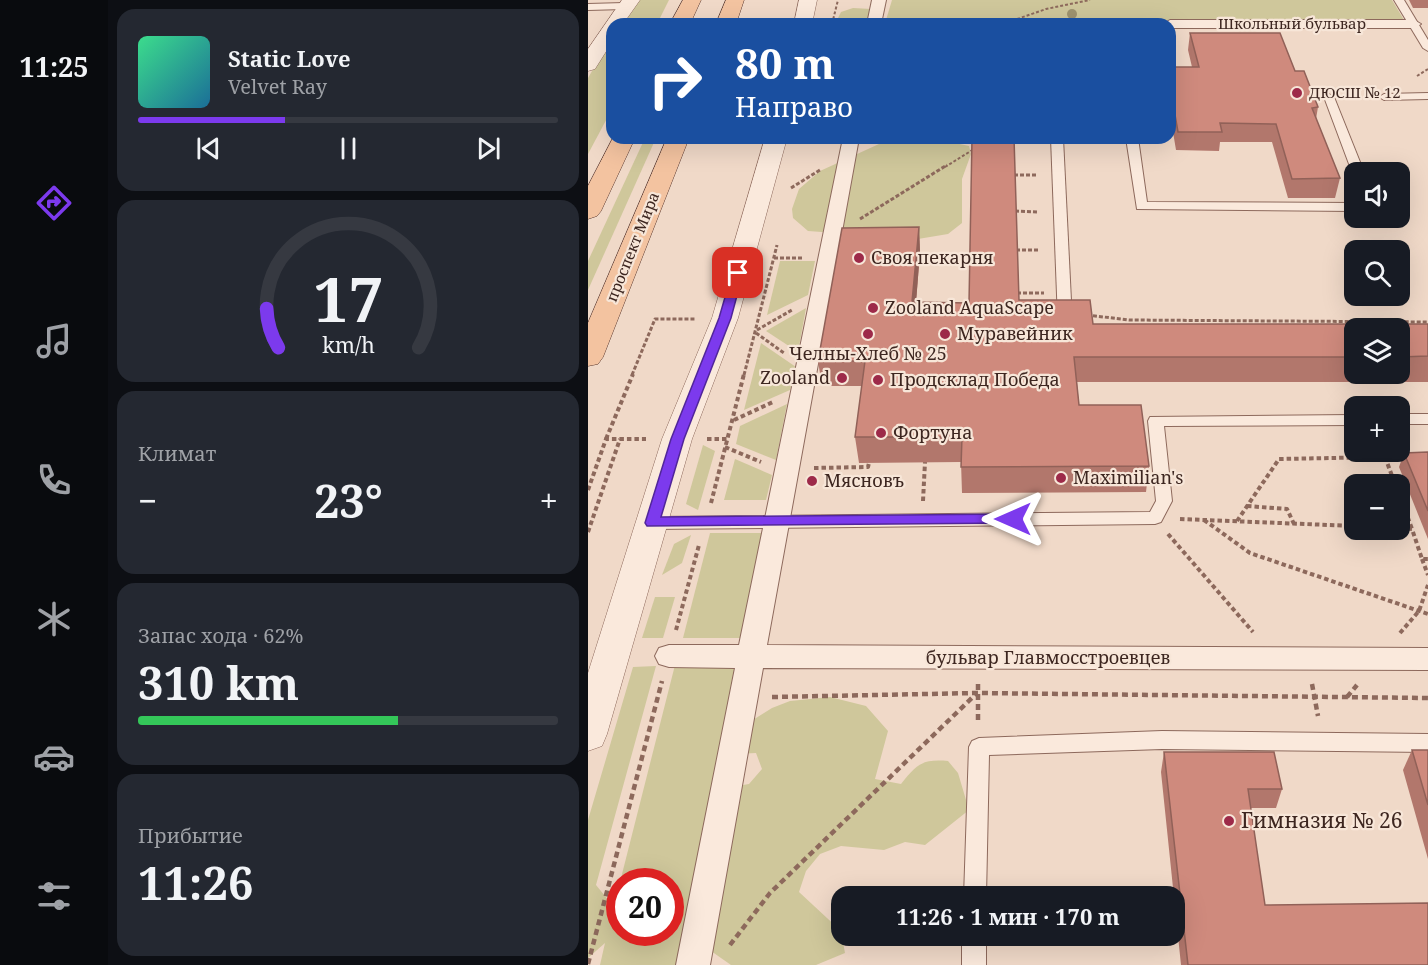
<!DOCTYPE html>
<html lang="ru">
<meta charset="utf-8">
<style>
body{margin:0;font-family:"Noto Serif",serif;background:#242831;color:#f1f3f6;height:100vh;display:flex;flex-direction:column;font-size:22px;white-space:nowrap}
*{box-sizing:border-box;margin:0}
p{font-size:20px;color:#9ea1a6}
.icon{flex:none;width:33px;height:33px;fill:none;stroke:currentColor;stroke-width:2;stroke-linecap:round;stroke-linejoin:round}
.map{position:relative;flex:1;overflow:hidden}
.drawer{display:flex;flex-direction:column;gap:9px;padding:9px;background:#0d0f14;width:480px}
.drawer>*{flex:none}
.banner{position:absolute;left:18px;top:18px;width:570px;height:126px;border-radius:18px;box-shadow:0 6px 24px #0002;background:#1a4fa0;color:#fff;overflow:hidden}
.buttons{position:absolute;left:756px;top:162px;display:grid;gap:12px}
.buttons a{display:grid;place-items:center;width:66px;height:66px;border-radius:12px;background:#171b24;box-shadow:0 6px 24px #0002;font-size:30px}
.speed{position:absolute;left:18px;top:868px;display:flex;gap:12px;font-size:30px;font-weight:700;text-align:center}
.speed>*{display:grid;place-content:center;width:78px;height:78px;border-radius:50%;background:#171b24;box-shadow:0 6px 24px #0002;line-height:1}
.speed .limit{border:9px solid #d22;background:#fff;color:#111}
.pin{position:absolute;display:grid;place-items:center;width:51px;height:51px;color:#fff;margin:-26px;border-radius:12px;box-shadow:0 3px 9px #0006}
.me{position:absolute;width:66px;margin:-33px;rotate:270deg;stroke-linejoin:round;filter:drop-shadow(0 0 4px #0008)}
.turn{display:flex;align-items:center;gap:21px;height:126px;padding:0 30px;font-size:27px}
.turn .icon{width:78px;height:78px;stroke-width:2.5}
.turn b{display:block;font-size:42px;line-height:51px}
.big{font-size:45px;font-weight:700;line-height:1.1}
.drawer .tile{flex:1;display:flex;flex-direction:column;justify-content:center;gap:9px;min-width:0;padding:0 21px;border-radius:18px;background:#242831}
.drawer .dial{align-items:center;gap:0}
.dial svg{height:156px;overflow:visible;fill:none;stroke:#363941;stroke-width:7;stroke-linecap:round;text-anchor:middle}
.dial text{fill:#f1f3f6;stroke:none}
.song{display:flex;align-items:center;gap:18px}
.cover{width:72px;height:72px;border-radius:9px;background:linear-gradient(135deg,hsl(150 70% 55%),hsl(200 70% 35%))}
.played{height:6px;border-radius:3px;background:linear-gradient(90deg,#7c3aed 35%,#363941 35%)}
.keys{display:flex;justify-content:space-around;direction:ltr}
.heat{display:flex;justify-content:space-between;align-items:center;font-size:33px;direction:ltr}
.charge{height:9px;border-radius:4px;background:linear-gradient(90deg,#34c759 62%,#363941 0)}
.trip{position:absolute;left:243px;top:886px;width:354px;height:60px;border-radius:18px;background:#171b24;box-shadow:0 6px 24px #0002;font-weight:700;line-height:60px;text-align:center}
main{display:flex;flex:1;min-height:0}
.menu{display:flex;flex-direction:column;width:108px;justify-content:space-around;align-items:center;background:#090b0e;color:#9ea1a6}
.menu .icon{width:42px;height:42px}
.menu .on{color:#7c3aed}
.menu b{font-size:27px;color:#f1f3f6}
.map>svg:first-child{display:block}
</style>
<main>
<nav class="menu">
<b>11:25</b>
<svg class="icon on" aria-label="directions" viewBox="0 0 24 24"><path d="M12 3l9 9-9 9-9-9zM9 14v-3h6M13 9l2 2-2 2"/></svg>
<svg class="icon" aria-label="music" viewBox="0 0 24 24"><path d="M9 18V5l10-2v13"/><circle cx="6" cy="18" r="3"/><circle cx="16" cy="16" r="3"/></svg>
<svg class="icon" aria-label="phone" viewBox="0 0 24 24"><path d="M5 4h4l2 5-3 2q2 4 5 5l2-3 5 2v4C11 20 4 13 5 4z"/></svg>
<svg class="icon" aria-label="climate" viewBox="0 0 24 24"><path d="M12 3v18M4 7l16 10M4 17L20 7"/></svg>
<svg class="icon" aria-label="car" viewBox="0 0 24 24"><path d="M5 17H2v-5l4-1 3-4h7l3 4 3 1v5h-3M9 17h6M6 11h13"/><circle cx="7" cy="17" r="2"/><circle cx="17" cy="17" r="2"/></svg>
<svg class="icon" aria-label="filters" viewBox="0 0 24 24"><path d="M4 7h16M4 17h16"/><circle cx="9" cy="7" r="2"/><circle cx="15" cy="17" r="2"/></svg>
</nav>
<section class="drawer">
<div class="tile">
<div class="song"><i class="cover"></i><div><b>Static Love</b><p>Velvet Ray</p></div></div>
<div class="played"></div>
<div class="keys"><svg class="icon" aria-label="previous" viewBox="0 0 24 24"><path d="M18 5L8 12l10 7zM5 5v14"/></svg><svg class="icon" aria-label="pause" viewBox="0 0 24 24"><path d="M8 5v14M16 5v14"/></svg><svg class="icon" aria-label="next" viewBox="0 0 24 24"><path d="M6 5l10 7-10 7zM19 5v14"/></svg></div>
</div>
<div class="tile dial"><svg viewBox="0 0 100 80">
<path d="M14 69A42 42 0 1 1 86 69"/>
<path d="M14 69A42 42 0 0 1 8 49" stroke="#7c3aed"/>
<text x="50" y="56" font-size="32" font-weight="700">17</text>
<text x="50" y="72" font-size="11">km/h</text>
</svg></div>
<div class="tile"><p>Климат</p>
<div class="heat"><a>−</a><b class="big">23°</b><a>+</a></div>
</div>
<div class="tile"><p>Запас хода · 62%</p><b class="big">310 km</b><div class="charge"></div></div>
<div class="tile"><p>Прибытие</p><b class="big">11:26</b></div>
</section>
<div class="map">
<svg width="840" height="965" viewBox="0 0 840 965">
<rect width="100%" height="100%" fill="#f0d9c8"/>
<g fill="#cfc79b" fill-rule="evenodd">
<path d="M48,0H81L69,24H32Z"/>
<path d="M304,0H804L816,20H298Z"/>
<path d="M265,8L283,9L284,24H247L253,12Z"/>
<path d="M24,37V109L0,154V78Z"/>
<path d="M57,138H68L0,290V261Z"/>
<path d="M358,141L381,146L383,154L374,179V223L360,234L330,239L220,231L205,218L204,209L211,189L232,171L291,144Z"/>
<path d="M192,261H227L220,295L179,315Z"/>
<path d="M218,308L210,352L178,331Z"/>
<path d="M173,343L208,367L202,390L156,410Z"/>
<path d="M199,404L188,460L148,444L152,426Z"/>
<path d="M115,445L127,451L110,510L98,504Z"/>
<path d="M147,459L184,475L178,500H136Z"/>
<path d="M122,533H176L155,638H95Z"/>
<path d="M103,535L94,563L74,575L86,544Z"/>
<path d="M67,597H87L75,638H54Z"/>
<path d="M87,665H150L152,728L184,708L202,701L242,697L278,706L300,731L287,779L313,784C329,764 334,759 360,761L370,773L381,810L337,845L317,842L296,850L253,846L232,854L218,871L211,892L253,931L257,953L228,965H143L123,951L112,965H12L17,943L0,958V820L45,667L68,666L8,885L21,901L28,898L31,885L32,933H82V882H32ZM168,753L174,769L161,784L126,790L148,754Z"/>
</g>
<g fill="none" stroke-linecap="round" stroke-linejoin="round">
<g stroke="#8d695c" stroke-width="2">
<g id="service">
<path d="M806,0H816L840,40V51L835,48Z"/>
<path d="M0,4L36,3L41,6L36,9L0,10Z"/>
<path d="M840,93V99L796,100L791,97L796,94Z"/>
<path d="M741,94L746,97L776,172H766V175L764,172L736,97Z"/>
<path d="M463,138H475L484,321L477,325L470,321Z"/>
<path d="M538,138H550L559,202L766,203V211L549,209Z"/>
<rect x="812" y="414" width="28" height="10"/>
<path d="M766,415V425L576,426L584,501L573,522L567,524L64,529L58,527L55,523L58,519L64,517L562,512L568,501L560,421L562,417Z"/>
<path d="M574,731L840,734V752L574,749L401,755L398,897H376L381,747L384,741L391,738Z"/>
<rect x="374" y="936" width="24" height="29"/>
</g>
</g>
<g stroke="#8d695c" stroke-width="2">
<g id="pedestrian">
<path d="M284,0H298L293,24H279Z"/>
<path d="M582,20H826L833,24L826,28H582V24H575Z"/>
<path d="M255,138H271L179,645L840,648V670L175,668L122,965H88L147,668L81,667L71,664L67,656L71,648L81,645H151Z"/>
</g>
</g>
<g stroke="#8d695c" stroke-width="1">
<g id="minor">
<path d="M34,0H52L35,24H24V42L7,69L0,71V49Z"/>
<path d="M211,0H229L224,24H206Z"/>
<path d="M177,138H199L150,318L104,439L19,734L14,746L0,751V673L74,439L124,318Z"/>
</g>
</g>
<g stroke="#5b3930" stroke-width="1">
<g id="primary">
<path d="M95,0H113L102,24H82Z"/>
<path d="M138,0H156L148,24H128Z"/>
<path d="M25,138H47L13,211L9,216L0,219V186Z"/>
<path d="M79,138H101L15,357L10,364L0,366V323Z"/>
</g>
</g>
<g stroke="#8d695c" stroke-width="2" stroke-dasharray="3 2" stroke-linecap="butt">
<path d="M244,24L250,0"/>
<path d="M415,24L458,9L502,0"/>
<path d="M829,76L840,69"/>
<path d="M357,167L386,149"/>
</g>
<g stroke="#8d695c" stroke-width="3" stroke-dasharray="4 2" stroke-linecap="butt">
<path d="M426,175H449"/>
<path d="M203,188L232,170"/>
<path d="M427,211L450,212"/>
<path d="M272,219L359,165"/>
<path d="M428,250H451"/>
<path d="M186,258H215"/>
<path d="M429,293H456"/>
<path d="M499,315L541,320L840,322"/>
<path d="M169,330L204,310"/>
<path d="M168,333L196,353"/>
<path d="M44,375L67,319H108"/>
<path d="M156,375L189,245"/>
</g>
<g stroke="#8d695c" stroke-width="4" stroke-dasharray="4.5 3" stroke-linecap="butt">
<path d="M146,420L185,402"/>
<path d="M18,439L45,374"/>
<path d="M119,439H139"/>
<path d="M137,447L173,462"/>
<path d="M797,457L807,484"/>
<path d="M226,468L280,467L281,463"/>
<path d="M0,490L18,439H58"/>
<path d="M812,496L824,529"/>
<path d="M335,501L337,462"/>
<path d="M123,503L156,374"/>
<path d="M659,506L699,509L706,524"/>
<path d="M592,519L766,526"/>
<path d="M616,520L662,553L840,614"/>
<path d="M649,521L691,459L797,457L796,452"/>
<path d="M812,528L824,529L834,559H840"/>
<path d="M0,532L32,439"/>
<path d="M580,534L665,632"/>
<path d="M834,559L840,575"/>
<path d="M88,630L111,545"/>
<path d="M812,633L831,611L840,585"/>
</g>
<g stroke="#8d695c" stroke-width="4.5" stroke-dasharray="6 4" stroke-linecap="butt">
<path d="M390,684V724"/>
<path d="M724,684L730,716"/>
<path d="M184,697L389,693L840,698"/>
<path d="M759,697L769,685"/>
<path d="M142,945L182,893L388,694"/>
<path d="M0,964L74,681"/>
</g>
<use href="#service" fill="#fae9dc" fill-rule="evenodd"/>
<use href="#pedestrian" fill="#fae9dc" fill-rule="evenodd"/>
<use href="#minor" fill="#fae9dc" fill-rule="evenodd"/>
<use href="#primary" fill="#f3c3a0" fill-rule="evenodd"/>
</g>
<circle fill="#9e936f" cx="484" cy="14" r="5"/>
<g fill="#b2776c" fill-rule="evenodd">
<path d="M821,0H840V8H825Z"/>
<path d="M602,33L707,71L730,107L728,119L752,178L747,198H700L684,142H632L631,151L588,150L582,114V67H604L600,50Z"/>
<path d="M331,227L332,252L328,302L381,303L431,300L505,324H840V382H489L491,405L561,466L558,492L374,493L373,462L271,463L267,437L274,386H234L230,361ZM766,328H812V374H766Z"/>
<path d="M840,452V539L811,467L816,453Z"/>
<path d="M824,750H840V859L815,770Z"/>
<path d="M576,752L694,789L688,808H662L677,905L840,965H593L573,772Z"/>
</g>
<path fill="#916158" d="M331,227L332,252L326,328L324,302Z"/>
<g fill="#cf8a7d" stroke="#916158" stroke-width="1.5">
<path d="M602,33H692L707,71H716L730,107L724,108L752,178L704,179L688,124L632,123L634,132H590L582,86V67H611Z"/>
<path d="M384,138H426L431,300H502L505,324H840V356L812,357V328H766V357H486L491,405H553L561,466L373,467L374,437H267L277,361H230L254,228L331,227L324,302L381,303Z"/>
<path d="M840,452V511L816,453Z"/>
<path d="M824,750H840V805Z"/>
<path d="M576,752H686L694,789H660L677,905L840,903V965H600Z"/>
</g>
<path fill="#7c3aed" stroke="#51269a" stroke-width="1.5" d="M150,270L155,273L143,318L96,439L73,517L425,514L430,516V523L59,526L57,523L83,439L131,318L144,273Z"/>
<g fill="#9d2a49" stroke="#f7e6d8" stroke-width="2">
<circle cx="709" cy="93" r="6"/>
<circle cx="271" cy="258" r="6"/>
<circle cx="285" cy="308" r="6"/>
<circle cx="280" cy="334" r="6"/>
<circle cx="357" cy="334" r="6"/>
<circle cx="254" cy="378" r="6"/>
<circle cx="290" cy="380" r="6"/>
<circle cx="293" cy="433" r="6"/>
<circle cx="473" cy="478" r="6"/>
<circle cx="224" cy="481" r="6"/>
<circle cx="641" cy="821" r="6"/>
</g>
<g text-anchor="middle" stroke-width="4.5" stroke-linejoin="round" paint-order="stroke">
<g font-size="15" fill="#3d2620" stroke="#f7e6d8">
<text x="704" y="29">Школьный бульвар</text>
<text transform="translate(45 247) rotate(-68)" y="5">проспект Мира</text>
</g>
<g font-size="15" fill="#3d2620" stroke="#f7e6d8" text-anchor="start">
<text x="721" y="98">ДЮСШ № 12</text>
</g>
<g font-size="18" fill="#3d2620" stroke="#f7e6d8" text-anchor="start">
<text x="283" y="264">Своя пекарня</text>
<text x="297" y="314">Zooland AquaScape</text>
<text x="369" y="340">Муравейник</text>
<text x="280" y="360" text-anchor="middle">Челны-Хлеб № 25</text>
<text x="242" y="384" text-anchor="end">Zooland</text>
<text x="302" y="386">Продсклад Победа</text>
<text x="305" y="439">Фортуна</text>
<text x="485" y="484">Maximilian's</text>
<text x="236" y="487">Мясновъ</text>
</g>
<g font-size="18" fill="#3d2620" stroke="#f7e6d8">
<text x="460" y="664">бульвар Главмосстроевцев</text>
</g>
<g font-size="21" fill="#3d2620" stroke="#f7e6d8" text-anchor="start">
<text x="653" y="828">Гимназия № 26</text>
</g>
</g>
</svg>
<div class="buttons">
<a><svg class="icon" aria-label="sound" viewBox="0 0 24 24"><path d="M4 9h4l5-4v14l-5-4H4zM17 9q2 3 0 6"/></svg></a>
<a><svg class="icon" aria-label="search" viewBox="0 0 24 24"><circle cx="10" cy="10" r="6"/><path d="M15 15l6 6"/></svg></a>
<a><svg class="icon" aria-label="layers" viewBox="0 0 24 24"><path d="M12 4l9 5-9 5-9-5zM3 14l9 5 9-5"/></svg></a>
<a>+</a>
<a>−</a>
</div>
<div class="speed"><div class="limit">20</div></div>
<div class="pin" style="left:150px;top:273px;background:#d93025"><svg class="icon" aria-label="arrive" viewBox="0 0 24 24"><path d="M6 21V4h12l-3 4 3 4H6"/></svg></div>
<svg class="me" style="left:425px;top:519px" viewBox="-20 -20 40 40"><path d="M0-17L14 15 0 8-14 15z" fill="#7c3aed" stroke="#fff" stroke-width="4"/></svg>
<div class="trip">11:26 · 1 мин · 170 m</div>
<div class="banner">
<div class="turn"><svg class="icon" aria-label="right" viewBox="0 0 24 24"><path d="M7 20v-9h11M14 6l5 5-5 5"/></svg><div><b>80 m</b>Направо</div></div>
</div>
</div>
</main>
